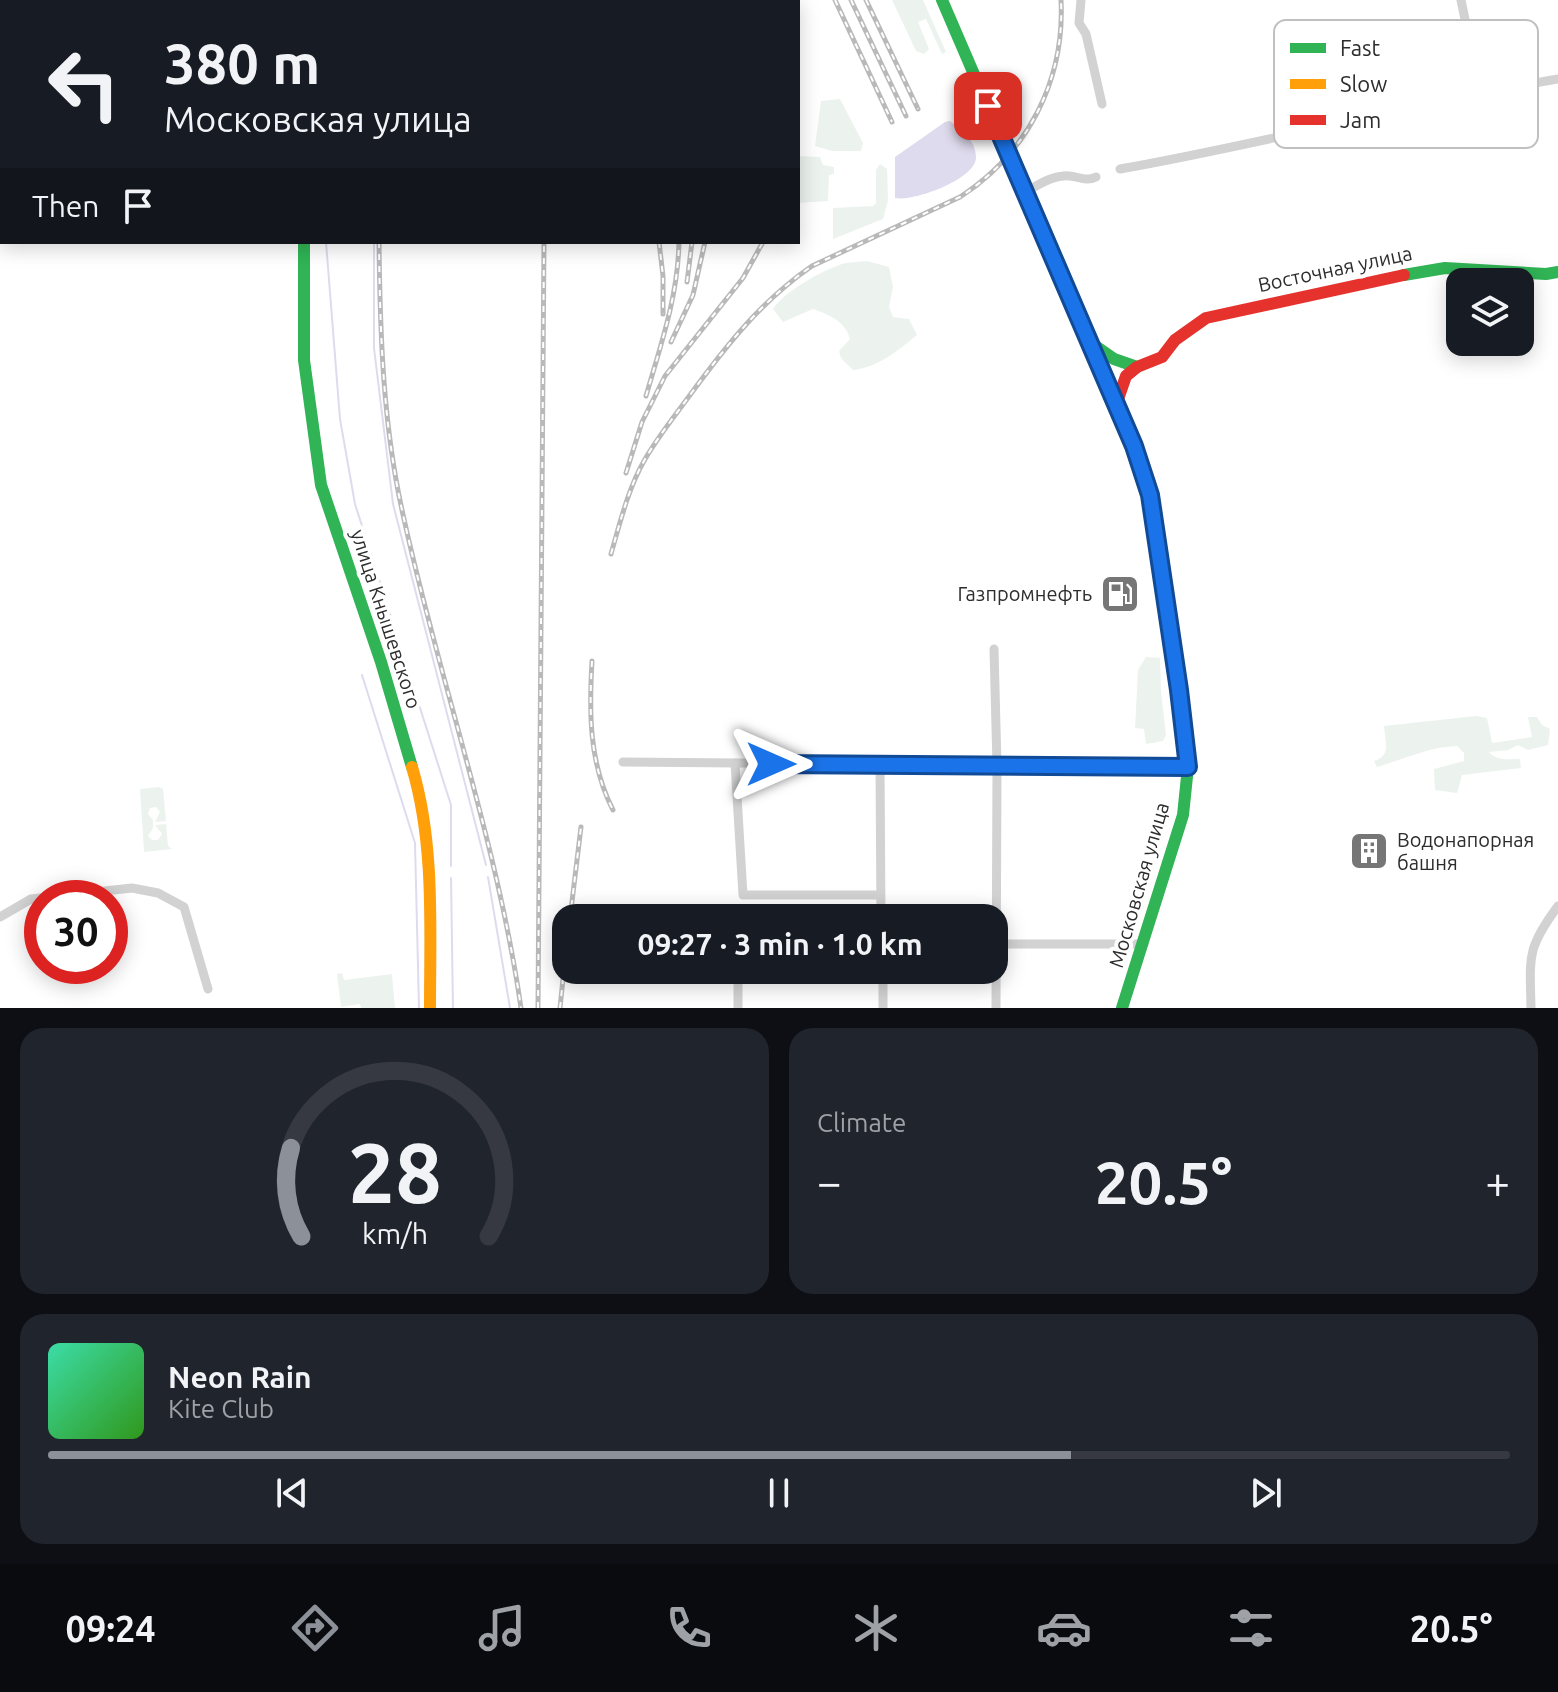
<!DOCTYPE html>
<meta charset="utf-8">
<style>
body{margin:0;font-family:Ubuntu,sans-serif;background:#20242c;color:#f1f3f6;height:100vh;display:flex;flex-direction:column;font-size:30px;white-space:nowrap}
*{box-sizing:border-box;margin:0}
p{font-size:26px;color:#9ea1a6}
.icon{flex:none;width:44px;height:44px;fill:none;stroke:currentColor;stroke-width:2;stroke-linecap:round;stroke-linejoin:round}
.map{position:relative;height:1008px;overflow:hidden}
.panel{display:flex;flex-direction:column;gap:20px;padding:20px;background:#0d0f14;flex:1}
.panel>*{flex:none}
.banner{position:absolute;left:0px;top:0px;width:800px;height:244px;box-shadow:0 4px 20px #0003;background:#171b24;color:#f1f3f6;overflow:hidden}
.tools{position:absolute;left:1446px;top:268px;display:grid;gap:16px}
.tools a{display:grid;place-items:center;width:88px;height:88px;border-radius:16px;background:#171b24;box-shadow:0 4px 20px #0003;font-size:40px}
.speed{position:absolute;left:24px;top:880px;display:flex;gap:16px;font-size:40px;font-weight:700;text-align:center}
.speed>*{display:grid;place-content:center;width:104px;height:104px;border-radius:50%;background:#171b24;box-shadow:0 4px 20px #0003;line-height:1}
.speed .limit{border:12px solid #d22;background:#fff;color:#111}
.pin{position:absolute;display:grid;place-items:center;width:68px;height:68px;color:#fff;margin:-34px;border-radius:16px;box-shadow:0 4px 12px #0006}
.me{position:absolute;width:88px;margin:-44px;rotate:90deg;stroke-linejoin:round;filter:drop-shadow(0 0 6px #0008)}
.turn{display:flex;align-items:center;gap:28px;height:168px;padding:0 32px;font-size:36px}
.turn .icon{width:104px;height:104px;stroke-width:2.5}
.turn b{display:block;font-size:56px;line-height:68px}
.then{display:flex;align-items:center;height:76px;padding:0 32px;background:#0003;gap:16px;font-size:30px}
.big{font-size:60px;font-weight:700;line-height:1.1}
.panel .tile{flex:1;display:flex;flex-direction:column;justify-content:center;gap:12px;min-width:0;padding:0 28px;border-radius:24px;background:#20242c}
.panel .dial{align-items:center;gap:0}
.dial svg{height:208px;overflow:visible;fill:none;stroke:#363941;stroke-width:7;stroke-linecap:round;text-anchor:middle}
.dial text{fill:#f1f3f6;stroke:none}
.song{display:flex;align-items:center;gap:24px}
.cover{width:96px;height:96px;border-radius:12px;background:linear-gradient(135deg,hsl(160 70% 55%),hsl(110 70% 35%))}
.played{height:8px;border-radius:4px;background:linear-gradient(90deg,#8c9099 70%,#363941 70%)}
.keys{display:flex;justify-content:space-around;direction:ltr}
.heat{display:flex;justify-content:space-between;align-items:center;font-size:44px;direction:ltr}
.panel .tiles{flex:1;display:grid;gap:20px;grid-template-columns:1fr 1fr}
.tile:last-child{grid-column:span 2}
.trip{position:absolute;left:552px;top:904px;width:456px;height:80px;border-radius:24px;background:#171b24;box-shadow:0 4px 20px #0003;font-weight:700;line-height:80px;text-align:center}
.tab-bar{display:flex;height:128px;justify-content:space-around;align-items:center;background:#090b0e;color:#9ea1a6}
.tab-bar .icon{width:56px;height:56px}
.tab-bar .on{color:#8c9099}
.tab-bar b{font-size:36px;color:#f1f3f6}
.map>svg:first-child{display:block}
</style>
<div class="map">
<svg width="1558" height="1008" viewBox="0 0 1558 1008">
<rect width="100%" height="100%" fill="#fff"/>
<g fill="#ecf3ee">
<path d="M892,0H923L946,52L942,54L926,19L918,22L929,49L924,54L916,51Z"/>
<path d="M840,99L863,143L861,151H832L815,146L821,101Z"/>
<path d="M798,156L820,157L823,165L834,167V174L829,175L828,201L798,203Z"/>
<path d="M880,164L887,169L888,200L883,219L833,239V208L873,206L876,203V170Z"/>
<path d="M867,261L889,267L893,287L889,307L893,317L909,319L917,335C899,350 877,368 853,370L841,358L839,351L850,339C845,321 830,315 813,309L783,322L773,309C785,291 821,271 842,264C849,262 859,262 867,261Z"/>
<path d="M1146,657L1160,658L1161,692L1166,735L1163,741L1146,744L1144,729L1135,728L1138,670Z"/>
<path d="M1476,716L1487,718L1492,743L1532,737L1528,717H1537L1542,725L1550,729L1548,745L1528,750L1518,745L1508,750L1489,752C1496,761 1509,759 1520,759L1521,768L1462,775L1457,793L1435,790L1434,769L1464,761V753L1457,746C1428,747 1405,759 1377,767L1374,761C1392,755 1385,742 1384,726Z"/>
<path d="M159,787L163,789L166,821L155,822L160,812L156,807L150,808L148,814L153,820V828L148,836L152,840H158L162,834L155,825L166,824L168,846L172,849L144,852L140,789Z"/>
<path d="M342,973L344,980L392,974L395,1008H361L360,1004L341,1007L337,974Z"/>
</g>
<path fill="#dfdbee" d="M950,121C961,130 976,140 976,157C977,179 913,202 895,198V157L945,122Z"/>
<g fill="none" stroke-linecap="round" stroke-linejoin="round">
<g stroke="#dfdbee" stroke-width="2">
<path d="M325,2V0"/>
<path d="M374,2V0"/>
<path d="M326,242L340,419L355,504L451,805V866"/>
<path d="M374,242V348L393,504L486,865"/>
<path d="M362,675L415,843L419,1008"/>
<path d="M488,877L510,1008"/>
<path d="M451,878L453,1008"/>
</g>
<g stroke="#d2d2d2" stroke-width="9">
<path d="M1081,0L1079,23L1086,34L1102,104"/>
<path d="M1461,0L1480,92"/>
<path d="M308,2V0"/>
<path d="M1120,169C1267,143 1411,104 1558,79"/>
<path d="M1026,192C1037,185 1050,177 1063,176C1076,174 1084,183 1096,177"/>
<path d="M994,649L997,766L996,1008"/>
<path d="M623,762L1188,767"/>
<path d="M735,763L743,895H879"/>
<path d="M880,765L881,918"/>
<path d="M0,917L31,899L132,888L158,893L184,907L208,989"/>
<path d="M994,944H1144"/>
<path d="M738,970V1008"/>
<path d="M883,1008V970"/>
<path d="M1531,1008C1530,957 1526,949 1558,906"/>
</g>
<g stroke="#30b455" stroke-width="12">
<path d="M942,0L1134,446L1150,495L1188,767L1183,815L1122,1008"/>
<path d="M304,242V360L321,485L381,662L412,767"/>
<path d="M1404,275L1445,268L1546,274L1558,272"/>
<path d="M1091,343L1114,359L1137,367"/>
</g>
<path stroke="#ff9f0a" stroke-width="12" d="M412,767C435,844 430,928 430,1008"/>
<path stroke="#e5322d" stroke-width="12" d="M1116,405L1126,376L1137,367L1162,357L1175,340L1206,318L1404,275"/>
<g stroke="#b9b9b9" stroke-width="5">
<g id="rail">
<path d="M835,0L892,122"/>
<path d="M851,0L906,116"/>
<path d="M866,0L918,109"/>
<path d="M380,2V0"/>
<path d="M545,2V0"/>
<path d="M666,2V0"/>
<path d="M779,2V0"/>
<path d="M379,242C380,335 383,428 404,519C440,683 497,841 521,1008"/>
<path d="M659,242L663,276V314"/>
<path d="M687,282L692,242"/>
<path d="M671,342L693,295L705,242"/>
<path d="M646,396C661,344 678,296 679,242"/>
<path d="M626,473L642,422L665,376L743,278L763,242"/>
<path d="M611,554C620,523 628,489 644,461C657,438 674,417 690,395C726,346 761,301 812,266L960,197C1028,153 1065,80 1061,0"/>
<path d="M592,661C589,713 589,763 613,810"/>
<path d="M570,918L581,827"/>
<path d="M538,1008L544,242"/>
<path d="M560,1008L566,950"/>
</g>
</g>
<use href="#rail" stroke="#fff" stroke-width="2" stroke-dasharray="6" stroke-linecap="butt"/>
</g>
<g fill="none" stroke-linecap="round" stroke-linejoin="round">
<g stroke="#114b97" stroke-width="20">
<path id="route" d="M771,764L1188,767L1179,690L1150,495L1134,446L988,106"/>
</g>
<use href="#route" stroke="#1a73e8" stroke-width="14"/>
</g>
<defs>
<g id="fuel-square" transform="scale(2)"><rect x="-9" y="-9" width="18" height="18" rx="4" fill="#767676" stroke="#fff"/><path d="M-5.5-6h7V0h2V4h1.3V-2.5L3-4.5l.8-.8L6-3V5H2.5V1h-1V6h-7ZM-4.2-4.7v3.2H.2V-4.7Z" fill="#fff"/></g>
<g id="building-square" transform="scale(2)"><rect x="-9" y="-9" width="18" height="18" rx="4" fill="#767676" stroke="#fff"/><path d="M-4-6H4V6H1V3H-1V6H-4ZM-2.5-4.3h1.7v1.8h-1.7ZM.8-4.3h1.7v1.8H.8ZM-2.5-1h1.7V.8h-1.7ZM.8-1h1.7V.8H.8Z" fill="#fff"/></g>
</defs>
<g fill-rule="evenodd">
<use href="#fuel-square" x="1120" y="594"/>
<use href="#building-square" x="1369" y="851"/>
</g>
<g text-anchor="middle" stroke-width="8" stroke-linejoin="round" paint-order="stroke">
<g font-size="20" fill="#2d2d2d" stroke="#fff">
<text transform="translate(1335 269) rotate(-12)" y="7">Восточная улица</text>
<text transform="translate(386 619) rotate(72)" y="7">улица Кнышевского</text>
<text transform="translate(1139 885) rotate(-74)" y="7">Московская улица</text>
</g>
<g font-size="20" fill="#2d2d2d" stroke="#fff" text-anchor="end">
<text x="1092" y="601">Газпромнефть</text>
<text x="1397" y="847" text-anchor="start">Водонапорная<tspan x="1397" dy="23">башня</tspan></text>
</g>
</g>
<rect x="1274" y="20" width="264" height="128" rx="12" fill="#fff" stroke="#c0c0c0" stroke-width="2"/>
<rect x="1290" y="43" width="36" height="10" fill="#30b455"/>
<rect x="1290" y="79" width="36" height="10" fill="#ff9f0a"/>
<rect x="1290" y="115" width="36" height="10" fill="#e5322d"/>
<g font-size="22" fill="#2d2d2d">
<text x="1340" y="56">Fast</text>
<text x="1340" y="92">Slow</text>
<text x="1340" y="128">Jam</text>
</g>
</svg>
<div class="tools">
<a><svg class="icon" aria-label="layers" viewBox="0 0 24 24"><path d="M12 4l9 5-9 5-9-5zM3 14l9 5 9-5"/></svg></a>
</div>
<div class="speed"><div class="limit">30</div></div>
<div class="pin" style="left:988px;top:106px;background:#d93025"><svg class="icon" aria-label="arrive" viewBox="0 0 24 24"><path d="M6 21V4h12l-3 4 3 4H6"/></svg></div>
<svg class="me" style="left:771px;top:764px" viewBox="-20 -20 40 40"><path d="M0-17L14 15 0 8-14 15z" fill="#1a73e8" stroke="#fff" stroke-width="4"/></svg>
<div class="trip">09:27 · 3 min · 1.0 km</div>
<div class="banner">
<div class="turn"><svg class="icon" aria-label="left" viewBox="0 0 24 24"><path d="M17 20v-9H6M10 6l-5 5 5 5"/></svg><div><b>380 m</b>Московская улица</div></div>
<div class="then">Then<svg class="icon" aria-label="arrive" viewBox="0 0 24 24"><path d="M6 21V4h12l-3 4 3 4H6"/></svg></div>
</div>
</div>
<section class="panel">
<div class="tiles">
<div class="tile dial"><svg viewBox="0 0 100 80">
<path d="M14 69A42 42 0 1 1 86 69"/>
<path d="M14 69A42 42 0 0 1 10 35" stroke="#8c9099"/>
<text x="50" y="56" font-size="32" font-weight="700">28</text>
<text x="50" y="72" font-size="11">km/h</text>
</svg></div>
<div class="tile"><p>Climate</p>
<div class="heat"><a>−</a><b class="big">20.5°</b><a>+</a></div>
</div>
<div class="tile">
<div class="song"><i class="cover"></i><div><b>Neon Rain</b><p>Kite Club</p></div></div>
<div class="played"></div>
<div class="keys"><svg class="icon" aria-label="previous" viewBox="0 0 24 24"><path d="M18 5L8 12l10 7zM5 5v14"/></svg><svg class="icon" aria-label="pause" viewBox="0 0 24 24"><path d="M8 5v14M16 5v14"/></svg><svg class="icon" aria-label="next" viewBox="0 0 24 24"><path d="M6 5l10 7-10 7zM19 5v14"/></svg></div>
</div>
</div>
</section>
<nav class="tab-bar">
<b>09:24</b>
<svg class="icon on" aria-label="directions" viewBox="0 0 24 24"><path d="M12 3l9 9-9 9-9-9zM9 14v-3h6M13 9l2 2-2 2"/></svg>
<svg class="icon" aria-label="music" viewBox="0 0 24 24"><path d="M9 18V5l10-2v13"/><circle cx="6" cy="18" r="3"/><circle cx="16" cy="16" r="3"/></svg>
<svg class="icon" aria-label="phone" viewBox="0 0 24 24"><path d="M5 4h4l2 5-3 2q2 4 5 5l2-3 5 2v4C11 20 4 13 5 4z"/></svg>
<svg class="icon" aria-label="climate" viewBox="0 0 24 24"><path d="M12 3v18M4 7l16 10M4 17L20 7"/></svg>
<svg class="icon" aria-label="car" viewBox="0 0 24 24"><path d="M5 17H2v-5l4-1 3-4h7l3 4 3 1v5h-3M9 17h6M6 11h13"/><circle cx="7" cy="17" r="2"/><circle cx="17" cy="17" r="2"/></svg>
<svg class="icon" aria-label="filters" viewBox="0 0 24 24"><path d="M4 7h16M4 17h16"/><circle cx="9" cy="7" r="2"/><circle cx="15" cy="17" r="2"/></svg>
<b>20.5°</b>
</nav>
